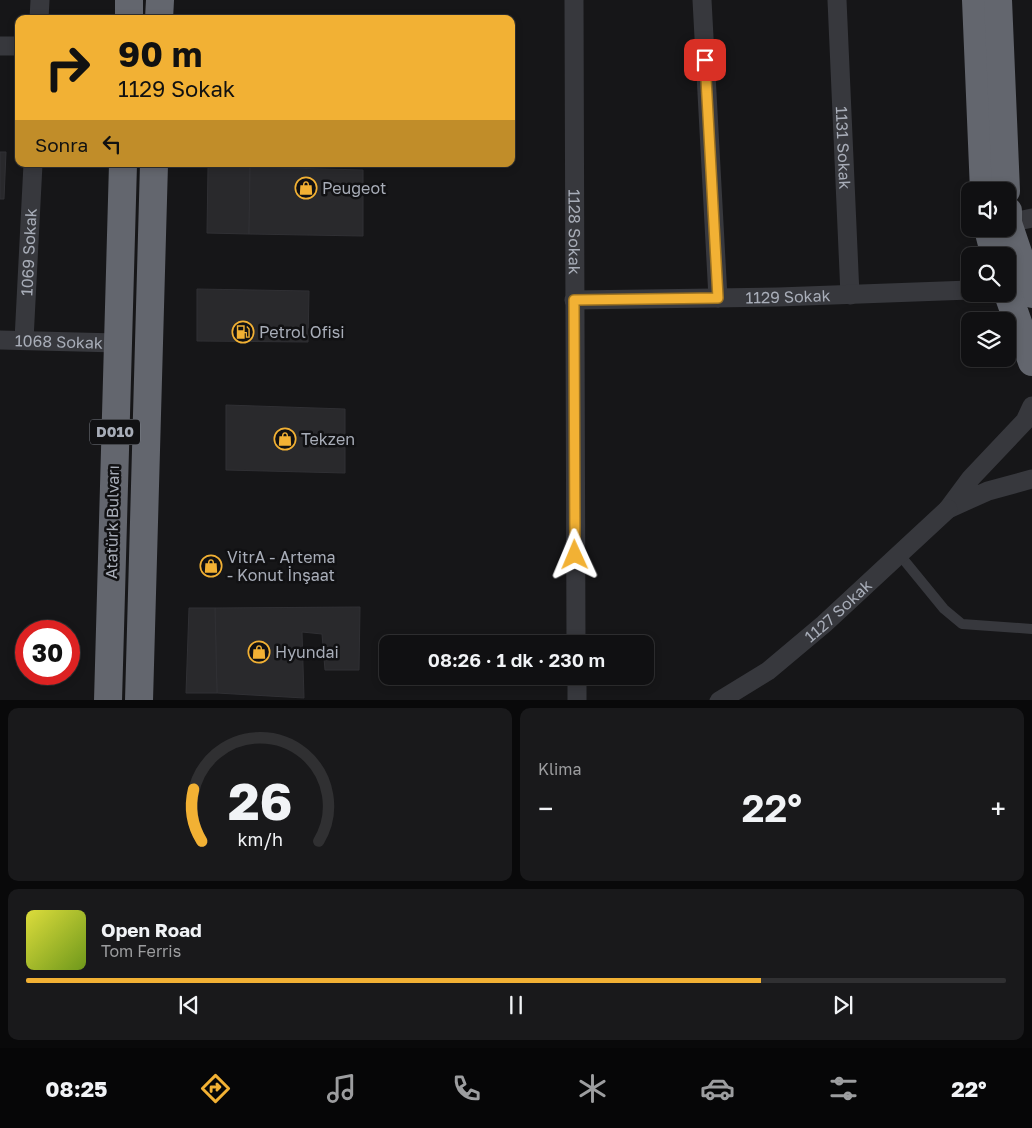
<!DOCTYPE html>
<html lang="tr">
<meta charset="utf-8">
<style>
body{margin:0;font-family:"Golos Text",sans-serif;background:#19191b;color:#f1f3f6;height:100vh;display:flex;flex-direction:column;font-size:19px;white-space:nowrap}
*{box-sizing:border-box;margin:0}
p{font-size:16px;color:#9c9d9f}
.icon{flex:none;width:28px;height:28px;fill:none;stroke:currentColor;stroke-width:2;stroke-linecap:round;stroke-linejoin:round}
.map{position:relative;height:700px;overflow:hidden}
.panel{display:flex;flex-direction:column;gap:8px;padding:8px;background:#09090a;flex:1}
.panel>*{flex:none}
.top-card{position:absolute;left:15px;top:15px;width:500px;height:152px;border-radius:10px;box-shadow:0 2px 8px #0003,0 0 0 1px #303032;background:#f2b134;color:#111;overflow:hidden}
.controls{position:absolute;left:961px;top:182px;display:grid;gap:10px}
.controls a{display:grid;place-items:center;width:55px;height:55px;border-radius:10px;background:#101012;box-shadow:0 2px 8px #0003,0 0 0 1px #303032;font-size:25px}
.speed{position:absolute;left:15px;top:620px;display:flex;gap:10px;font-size:25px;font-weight:700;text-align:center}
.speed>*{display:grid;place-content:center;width:65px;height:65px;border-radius:50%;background:#101012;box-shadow:0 2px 8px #0003,0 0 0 1px #303032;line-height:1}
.speed .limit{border:8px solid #d22;background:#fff;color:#111}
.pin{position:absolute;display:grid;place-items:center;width:42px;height:42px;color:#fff;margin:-21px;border-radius:10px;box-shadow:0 2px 8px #0006}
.me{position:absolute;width:55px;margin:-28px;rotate:359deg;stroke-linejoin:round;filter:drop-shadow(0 0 4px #0008)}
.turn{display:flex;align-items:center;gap:18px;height:105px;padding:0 20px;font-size:22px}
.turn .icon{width:65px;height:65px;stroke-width:2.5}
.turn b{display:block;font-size:35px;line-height:42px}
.then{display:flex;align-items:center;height:48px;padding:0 20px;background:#0003;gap:10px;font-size:19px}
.big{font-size:38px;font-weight:600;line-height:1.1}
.panel .card{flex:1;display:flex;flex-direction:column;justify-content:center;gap:8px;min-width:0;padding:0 18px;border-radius:10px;background:#19191b}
.panel .dial{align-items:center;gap:0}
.dial svg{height:130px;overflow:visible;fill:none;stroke:#303032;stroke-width:7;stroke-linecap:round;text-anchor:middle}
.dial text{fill:#f1f3f6;stroke:none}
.song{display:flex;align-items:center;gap:15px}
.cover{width:60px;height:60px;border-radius:8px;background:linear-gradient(135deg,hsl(60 70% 55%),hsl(80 70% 35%))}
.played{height:5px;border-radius:2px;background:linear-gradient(90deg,#f2b134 75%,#303032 75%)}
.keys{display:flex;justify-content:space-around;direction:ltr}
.heat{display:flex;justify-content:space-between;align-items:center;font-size:28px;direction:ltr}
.panel .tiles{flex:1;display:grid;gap:8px;grid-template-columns:1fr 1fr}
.card:last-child{grid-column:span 2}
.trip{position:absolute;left:379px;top:635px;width:275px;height:50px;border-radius:10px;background:#101012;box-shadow:0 2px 8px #0003,0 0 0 1px #303032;font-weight:600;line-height:50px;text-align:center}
.tab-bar{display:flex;height:80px;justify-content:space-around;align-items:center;background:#060607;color:#9c9d9f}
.tab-bar .icon{width:35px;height:35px}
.tab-bar .active{color:#f2b134}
.tab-bar b{font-size:22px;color:#f1f3f6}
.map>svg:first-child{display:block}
</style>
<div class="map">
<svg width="1032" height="701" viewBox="0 0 1032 701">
<rect width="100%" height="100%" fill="#161618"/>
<g fill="#29292c" stroke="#303034">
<path d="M0,152H6L4,199H0Z"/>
<path d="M208,167H250L249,234L207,233Z"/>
<path d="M250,167L363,170V236L249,234Z"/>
<path d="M197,289L309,291L308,342L197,341Z"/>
<path d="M226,405L345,409V473L226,470Z"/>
<path d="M360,607L359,670H325L322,634L302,632L304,698L217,693L215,608Z"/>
<path d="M189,608H215L217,693H186Z"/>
</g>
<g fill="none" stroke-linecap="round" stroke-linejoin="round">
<path stroke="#37383d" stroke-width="10" d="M899,554L944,609L962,624L1032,629"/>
<g stroke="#37383d" stroke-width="19">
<path id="s1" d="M574,0L576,644"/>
<path d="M702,0L718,298"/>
<path id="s2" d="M837,0L850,295"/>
<path d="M39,19L40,0"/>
<path d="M0,46H19"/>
<path d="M1008,223L1032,218"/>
<path id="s3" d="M574,300L778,297L970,290"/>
<path id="s4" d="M0,340L117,343"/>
<path id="s5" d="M24,340L33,164"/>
<path d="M1032,406L1025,421L971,478L948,509L988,491L1032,479"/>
<path d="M577,676V701"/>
<path id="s6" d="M719,701L768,671L824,624L948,509"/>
</g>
<g stroke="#63666e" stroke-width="28">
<path d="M976,0L984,191"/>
<path d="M998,0L1006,191"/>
<path d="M129,19V0"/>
<path d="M159,19L160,0"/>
<path d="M1008,211V223L1032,294"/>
<path d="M988,229L995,256"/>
<path d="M1008,294L1032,362"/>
<path d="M108,701L123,164"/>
<path d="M139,701L154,164"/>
</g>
</g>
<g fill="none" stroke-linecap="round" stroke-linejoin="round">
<g stroke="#9d7322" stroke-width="12">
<path id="route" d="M575,555L574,300L718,298L705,60"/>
</g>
<use href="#route" stroke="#f2b134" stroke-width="9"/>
</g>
<defs>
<g id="shop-ring" transform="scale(1.125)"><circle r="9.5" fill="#111113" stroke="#f2b134" stroke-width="1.5"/><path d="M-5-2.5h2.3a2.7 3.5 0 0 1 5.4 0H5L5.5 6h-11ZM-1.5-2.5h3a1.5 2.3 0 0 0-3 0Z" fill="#f2b134"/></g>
<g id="fuel-ring" transform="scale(1.125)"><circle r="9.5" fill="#111113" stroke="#f2b134" stroke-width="1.5"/><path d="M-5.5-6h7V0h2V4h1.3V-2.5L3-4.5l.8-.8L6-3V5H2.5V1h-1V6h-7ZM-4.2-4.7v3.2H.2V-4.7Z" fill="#f2b134"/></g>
</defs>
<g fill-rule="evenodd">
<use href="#shop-ring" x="306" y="188"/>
<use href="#fuel-ring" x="243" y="332"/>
<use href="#shop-ring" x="285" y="439"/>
<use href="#shop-ring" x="211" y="566"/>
<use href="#shop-ring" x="259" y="652"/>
</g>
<g text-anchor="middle" stroke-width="5" stroke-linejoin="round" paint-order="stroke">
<rect fill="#111113" stroke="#7b7e86" stroke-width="1" x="90" y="419.5" width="50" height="25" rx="4"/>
<g font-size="15" font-weight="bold" fill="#a8adb8">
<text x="115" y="437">D010</text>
</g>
<g font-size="16" fill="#a8adb8" stroke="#111113">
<text dy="6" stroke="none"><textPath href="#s2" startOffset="148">1131 Sokak</textPath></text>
<text dy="6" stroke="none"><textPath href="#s1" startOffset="232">1128 Sokak</textPath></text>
<text dy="6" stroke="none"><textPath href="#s5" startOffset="88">1069 Sokak</textPath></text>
<text dy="6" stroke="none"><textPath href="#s3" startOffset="214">1129 Sokak</textPath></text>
<text dy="6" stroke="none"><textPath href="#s4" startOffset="59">1068 Sokak</textPath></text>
<text transform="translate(112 522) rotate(-89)" y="6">Atatürk Bulvarı</text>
<text dy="6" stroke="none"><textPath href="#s6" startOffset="150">1127 Sokak</textPath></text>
</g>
<g font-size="16" fill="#a8adb8" stroke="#111113" text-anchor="start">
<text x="322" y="194">Peugeot</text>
<text x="259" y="338">Petrol Ofisi</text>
<text x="301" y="445">Tekzen</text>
<text x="227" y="563">VitrA - Artema<tspan x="227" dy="18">- Konut İnşaat</tspan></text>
<text x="275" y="658">Hyundai</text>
</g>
</g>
</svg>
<div class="controls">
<a><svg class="icon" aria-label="sound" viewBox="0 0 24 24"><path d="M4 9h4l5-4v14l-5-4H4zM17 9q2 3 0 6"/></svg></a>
<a><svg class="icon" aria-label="search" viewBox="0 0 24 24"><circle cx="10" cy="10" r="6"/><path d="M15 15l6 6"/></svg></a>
<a><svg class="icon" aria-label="layers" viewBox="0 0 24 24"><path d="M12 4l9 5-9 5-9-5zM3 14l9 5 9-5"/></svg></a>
</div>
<div class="speed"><div class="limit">30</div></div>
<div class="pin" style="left:705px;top:60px;background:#d93025"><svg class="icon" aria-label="arrive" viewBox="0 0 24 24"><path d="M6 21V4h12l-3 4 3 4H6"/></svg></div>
<svg class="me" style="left:575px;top:555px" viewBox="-20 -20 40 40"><path d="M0-17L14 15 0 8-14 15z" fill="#f2b134" stroke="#fff" stroke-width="4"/></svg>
<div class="trip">08:26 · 1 dk · 230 m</div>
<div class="top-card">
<div class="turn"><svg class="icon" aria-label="right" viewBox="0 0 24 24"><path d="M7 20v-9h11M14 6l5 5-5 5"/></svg><div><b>90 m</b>1129 Sokak</div></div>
<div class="then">Sonra<svg class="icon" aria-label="left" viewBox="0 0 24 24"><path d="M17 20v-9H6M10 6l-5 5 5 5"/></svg></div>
</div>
</div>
<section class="panel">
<div class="tiles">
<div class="card dial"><svg viewBox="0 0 100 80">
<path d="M14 69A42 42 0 1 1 86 69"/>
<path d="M14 69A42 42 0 0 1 9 37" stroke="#f2b134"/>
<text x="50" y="56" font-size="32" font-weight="700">26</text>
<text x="50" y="72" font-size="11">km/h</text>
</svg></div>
<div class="card"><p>Klima</p>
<div class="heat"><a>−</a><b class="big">22°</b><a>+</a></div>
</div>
<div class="card">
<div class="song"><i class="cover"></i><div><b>Open Road</b><p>Tom Ferris</p></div></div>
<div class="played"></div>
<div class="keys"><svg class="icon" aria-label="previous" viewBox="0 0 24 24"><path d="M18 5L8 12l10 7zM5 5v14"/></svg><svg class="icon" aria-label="pause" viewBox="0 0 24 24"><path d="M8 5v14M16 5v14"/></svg><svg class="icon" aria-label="next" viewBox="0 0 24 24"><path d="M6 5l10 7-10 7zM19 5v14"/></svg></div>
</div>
</div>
</section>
<nav class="tab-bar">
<b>08:25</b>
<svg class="icon active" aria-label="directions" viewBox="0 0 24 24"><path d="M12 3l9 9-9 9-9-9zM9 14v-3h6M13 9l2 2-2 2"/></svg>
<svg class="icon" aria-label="music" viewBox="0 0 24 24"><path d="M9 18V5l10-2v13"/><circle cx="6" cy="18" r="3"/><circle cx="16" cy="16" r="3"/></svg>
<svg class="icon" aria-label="phone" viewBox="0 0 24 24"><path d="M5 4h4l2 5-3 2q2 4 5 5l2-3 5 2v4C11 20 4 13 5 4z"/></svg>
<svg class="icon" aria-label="climate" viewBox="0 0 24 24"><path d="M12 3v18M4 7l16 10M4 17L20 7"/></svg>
<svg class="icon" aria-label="car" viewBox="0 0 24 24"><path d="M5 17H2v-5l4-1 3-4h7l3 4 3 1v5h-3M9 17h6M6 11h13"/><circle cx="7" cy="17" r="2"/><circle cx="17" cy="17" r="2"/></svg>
<svg class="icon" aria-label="filters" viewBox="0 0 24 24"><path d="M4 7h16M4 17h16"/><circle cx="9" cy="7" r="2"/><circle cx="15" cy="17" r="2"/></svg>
<b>22°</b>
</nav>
